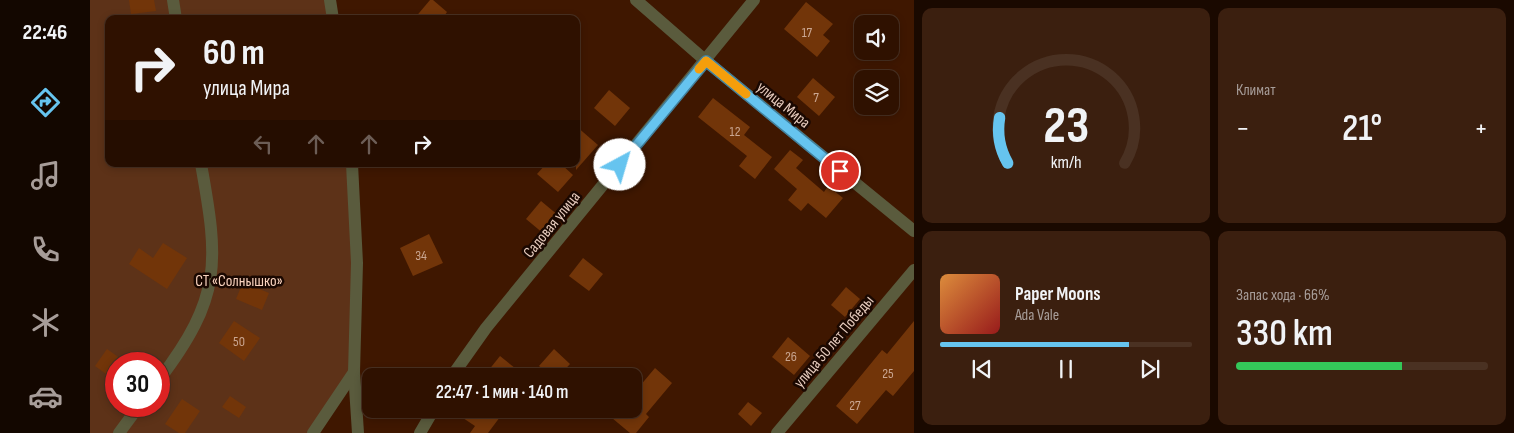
<!DOCTYPE html>
<html lang="ru">
<meta charset="utf-8">
<style>
body{margin:0;font-family:"Sofia Sans Condensed",sans-serif;background:#3b1f0f;color:#f1f3f6;height:100vh;display:flex;flex-direction:column;font-size:19px;white-space:nowrap}
*{box-sizing:border-box;margin:0}
p{font-size:16px;color:#a79d99}
.icon{flex:none;width:28px;height:28px;fill:none;stroke:currentColor;stroke-width:2;stroke-linecap:round;stroke-linejoin:round}
.map{position:relative;flex:1;overflow:hidden}
.side{display:flex;flex-direction:column;gap:8px;padding:8px;background:#1a0900;width:600px}
.side>*{flex:none}
.top-card{position:absolute;left:15px;top:15px;width:475px;height:152px;border-radius:10px;box-shadow:0 2px 8px #0003,0 0 0 1px #4a3122;background:#2f1100;color:#f1f3f6;overflow:hidden}
.tools{position:absolute;left:764px;top:15px;display:grid;gap:10px}
.tools a{display:grid;place-items:center;width:45px;height:45px;border-radius:10px;background:#2f1100;box-shadow:0 2px 8px #0003,0 0 0 1px #4a3122;font-size:25px}
.speed{position:absolute;left:15px;top:352px;display:flex;gap:10px;font-size:25px;font-weight:700;text-align:center}
.speed>*{display:grid;place-content:center;width:65px;height:65px;border-radius:50%;background:#2f1100;box-shadow:0 2px 8px #0003,0 0 0 1px #4a3122;line-height:1}
.speed .limit{border:8px solid #d22;background:#fff;color:#111}
.pin{position:absolute;display:grid;place-items:center;width:42px;height:42px;color:#fff;margin:-21px;border:2px solid #fff;border-radius:50%;box-shadow:0 1px 5px #0007}
.me{position:absolute;width:55px;margin:-28px;rotate:39deg;stroke-linejoin:round;filter:drop-shadow(0 0 4px #0008)}
.turn{display:flex;align-items:center;gap:18px;height:105px;padding:0 15px;font-size:22px}
.turn .icon{width:65px;height:65px;stroke-width:2.5}
.turn b{display:block;font-size:35px;line-height:42px}
.lanes{display:flex;align-items:center;height:48px;padding:0 15px;background:#0003;justify-content:center;gap:25px;direction:ltr}
.lanes .off{opacity:.35}
.big{font-size:38px;font-weight:600;line-height:1.1}
.side .widget{flex:1;display:flex;flex-direction:column;justify-content:center;gap:8px;min-width:0;padding:0 18px;border-radius:10px;background:#3b1f0f}
.side .dial{align-items:center;gap:0}
.dial svg{height:130px;overflow:visible;fill:none;stroke:#4a3122;stroke-width:7;stroke-linecap:round;text-anchor:middle}
.dial text{fill:#f1f3f6;stroke:none}
.song{display:flex;align-items:center;gap:15px}
.cover{width:60px;height:60px;border-radius:8px;background:linear-gradient(135deg,hsl(30 70% 55%),hsl(0 70% 35%))}
.played{height:5px;border-radius:2px;background:linear-gradient(90deg,#66c4ef 75%,#4a3122 75%)}
.keys{display:flex;justify-content:space-around;direction:ltr}
.heat{display:flex;justify-content:space-between;align-items:center;font-size:28px;direction:ltr}
.charge{height:8px;border-radius:4px;background:linear-gradient(90deg,#34c759 66%,#4a3122 0)}
.side .tiles{flex:1;display:grid;gap:8px;grid-template-columns:repeat(2,1fr)}
.trip{position:absolute;left:272px;top:368px;width:280px;height:50px;border-radius:10px;background:#2f1100;box-shadow:0 2px 8px #0003,0 0 0 1px #4a3122;font-weight:600;line-height:50px;text-align:center}
main{display:flex;flex:1;min-height:0}
.menu{display:flex;flex-direction:column;width:90px;justify-content:space-around;align-items:center;background:#130700;color:#a79d99}
.menu .icon{width:35px;height:35px}
.menu .on{color:#66c4ef}
.menu b{font-size:22px;color:#f1f3f6}
.map>svg:first-child{display:block}
</style>
<main>
<nav class="menu">
<b>22:46</b>
<svg class="icon on" aria-label="directions" viewBox="0 0 24 24"><path d="M12 3l9 9-9 9-9-9zM9 14v-3h6M13 9l2 2-2 2"/></svg>
<svg class="icon" aria-label="music" viewBox="0 0 24 24"><path d="M9 18V5l10-2v13"/><circle cx="6" cy="18" r="3"/><circle cx="16" cy="16" r="3"/></svg>
<svg class="icon" aria-label="phone" viewBox="0 0 24 24"><path d="M5 4h4l2 5-3 2q2 4 5 5l2-3 5 2v4C11 20 4 13 5 4z"/></svg>
<svg class="icon" aria-label="climate" viewBox="0 0 24 24"><path d="M12 3v18M4 7l16 10M4 17L20 7"/></svg>
<svg class="icon" aria-label="car" viewBox="0 0 24 24"><path d="M5 17H2v-5l4-1 3-4h7l3 4 3 1v5h-3M9 17h6M6 11h13"/><circle cx="7" cy="17" r="2"/><circle cx="17" cy="17" r="2"/></svg>
</nav>
<div class="map">
<svg width="824" height="433" viewBox="0 0 824 433">
<rect width="100%" height="100%" fill="#3f1700"/>
<path fill="#5d3218" fill-rule="evenodd" d="M0,0H240L243,19H19V164H262L264,372L223,433H0ZM26,364H69V406H26Z"/>
<g fill="#723509">
<path d="M39,0H64L66,11L41,14Z"/>
<path d="M340,0H343L357,12L352,19H324Z"/>
<path d="M716,2L743,24L733,35L740,41L727,57L694,29Z"/>
<path d="M723,78L745,97L729,116L707,97Z"/>
<path d="M519,90L540,108L525,126L504,108Z"/>
<path d="M623,98L660,127L654,135L682,157L665,179L649,166L657,156L608,117Z"/>
<path d="M486,126L508,145L486,170Z"/>
<path d="M700,150L713,160L706,168L734,192L738,186L753,198L736,218L718,203L711,211L698,200L707,189L684,169Z"/>
<path d="M456,164H471L483,175L468,192L447,174Z"/>
<path d="M451,201L469,216L454,234L436,219Z"/>
<path d="M339,234L353,263L323,276L310,248Z"/>
<path d="M73,243L97,258L77,289L39,264L49,248L63,258Z"/>
<path d="M493,258L513,274L499,291L479,276Z"/>
<path d="M153,282L179,293L172,310L146,299Z"/>
<path d="M756,287L770,299L755,317L741,305Z"/>
<path d="M144,321L170,338L154,361L129,343Z"/>
<path d="M824,321V371L803,396L796,390L767,424L746,406L792,350L797,354Z"/>
<path d="M698,337L720,356L704,375L682,357Z"/>
<path d="M17,349L38,364H26V381L5,366Z"/>
<path d="M464,349L480,364L469,376H461L449,366Z"/>
<path d="M410,356L435,376H394Z"/>
<path d="M565,368L582,383L556,414L559,417L546,433H540L522,418L530,409H544V393Z"/>
<path d="M140,396L156,407L149,418L132,407Z"/>
<path d="M92,399L110,411L95,433H89L75,424Z"/>
<path d="M658,402L672,413L661,426L648,414Z"/>
<path d="M380,409H400L410,417L398,433H380L385,426L373,418Z"/>
</g>
<g fill="none" stroke-linecap="round" stroke-linejoin="round">
<g stroke="#5a5b3d" stroke-width="12">
<path d="M83,0L86,19"/>
<path d="M240,0L243,19"/>
<path d="M546,0L616,61L824,231"/>
<path d="M264,372L268,433"/>
<path d="M362,376L396,328L664,0"/>
<path d="M69,380C132,297 129,263 111,164"/>
<path d="M29,433L49,406"/>
<path d="M223,433L264,372L267,263L262,164"/>
<path d="M330,433L344,409"/>
<path d="M687,433L824,270"/>
</g>
</g>
<g fill="none" stroke-linecap="round" stroke-linejoin="round">
<g stroke="#427f9b" stroke-width="12">
<path id="route" d="M530,165L616,61L750,171"/>
</g>
<use href="#route" stroke="#66c4ef" stroke-width="9"/>
<path stroke="#f59e0b" stroke-width="9" d="M609,69L616,61L656,94"/>
</g>
<g text-anchor="middle" stroke-width="5" stroke-linejoin="round" paint-order="stroke">
<g font-size="14" fill="#caa691">
<text x="717" y="37">17</text>
<text x="726" y="102">7</text>
<text x="645" y="136">12</text>
<text x="331" y="260">34</text>
<text x="149" y="346">50</text>
<text x="701" y="361">26</text>
<text x="798" y="378">25</text>
<text x="765" y="410">27</text>
</g>
<g font-size="16" fill="#e7ccbe" stroke="#1a0801">
<text transform="translate(694 104) rotate(39)" y="6">улица Мира</text>
<text transform="translate(461 224) rotate(-51)" y="6">Садовая улица</text>
<text transform="translate(743 341) rotate(-50)" y="6">улица 50 лет Победы</text>
</g>
<g font-size="16" fill="#fad3be" stroke="#1a0801">
<text x="149" y="286">СТ «Солнышко»</text>
</g>
</g>
</svg>
<div class="tools">
<a><svg class="icon" aria-label="sound" viewBox="0 0 24 24"><path d="M4 9h4l5-4v14l-5-4H4zM17 9q2 3 0 6"/></svg></a>
<a><svg class="icon" aria-label="layers" viewBox="0 0 24 24"><path d="M12 4l9 5-9 5-9-5zM3 14l9 5 9-5"/></svg></a>
</div>
<div class="speed"><div class="limit">30</div></div>
<div class="pin" style="left:750px;top:171px;background:#d93025"><svg class="icon" aria-label="arrive" viewBox="0 0 24 24"><path d="M6 21V4h12l-3 4 3 4H6"/></svg></div>
<svg class="me" style="left:530px;top:165px" viewBox="-20 -20 40 40"><circle r="19" fill="#fff"/><path d="M0-13L10 11 0 6-10 11z" fill="#66c4ef"/></svg>
<div class="trip">22:47 · 1 мин · 140 m</div>
<div class="top-card">
<div class="turn"><svg class="icon" aria-label="right" viewBox="0 0 24 24"><path d="M7 20v-9h11M14 6l5 5-5 5"/></svg><div><b>60 m</b>улица Мира</div></div>
<div class="lanes"><svg class="icon off" aria-label="left" viewBox="0 0 24 24"><path d="M17 20v-9H6M10 6l-5 5 5 5"/></svg><svg class="icon off" aria-label="ahead" viewBox="0 0 24 24"><path d="M12 20V5M6 11l6-6 6 6"/></svg><svg class="icon off" aria-label="ahead" viewBox="0 0 24 24"><path d="M12 20V5M6 11l6-6 6 6"/></svg><svg class="icon" aria-label="right" viewBox="0 0 24 24"><path d="M7 20v-9h11M14 6l5 5-5 5"/></svg></div>
</div>
</div>
<section class="side">
<div class="tiles">
<div class="widget dial"><svg viewBox="0 0 100 80">
<path d="M14 69A42 42 0 1 1 86 69"/>
<path d="M14 69A42 42 0 0 1 9 41" stroke="#66c4ef"/>
<text x="50" y="56" font-size="32" font-weight="700">23</text>
<text x="50" y="72" font-size="11">km/h</text>
</svg></div>
<div class="widget"><p>Климат</p>
<div class="heat"><a>−</a><b class="big">21°</b><a>+</a></div>
</div>
<div class="widget">
<div class="song"><i class="cover"></i><div><b>Paper Moons</b><p>Ada Vale</p></div></div>
<div class="played"></div>
<div class="keys"><svg class="icon" aria-label="previous" viewBox="0 0 24 24"><path d="M18 5L8 12l10 7zM5 5v14"/></svg><svg class="icon" aria-label="pause" viewBox="0 0 24 24"><path d="M8 5v14M16 5v14"/></svg><svg class="icon" aria-label="next" viewBox="0 0 24 24"><path d="M6 5l10 7-10 7zM19 5v14"/></svg></div>
</div>
<div class="widget"><p>Запас хода · 66%</p><b class="big">330 km</b><div class="charge"></div></div>
</div>
</section>
</main>
